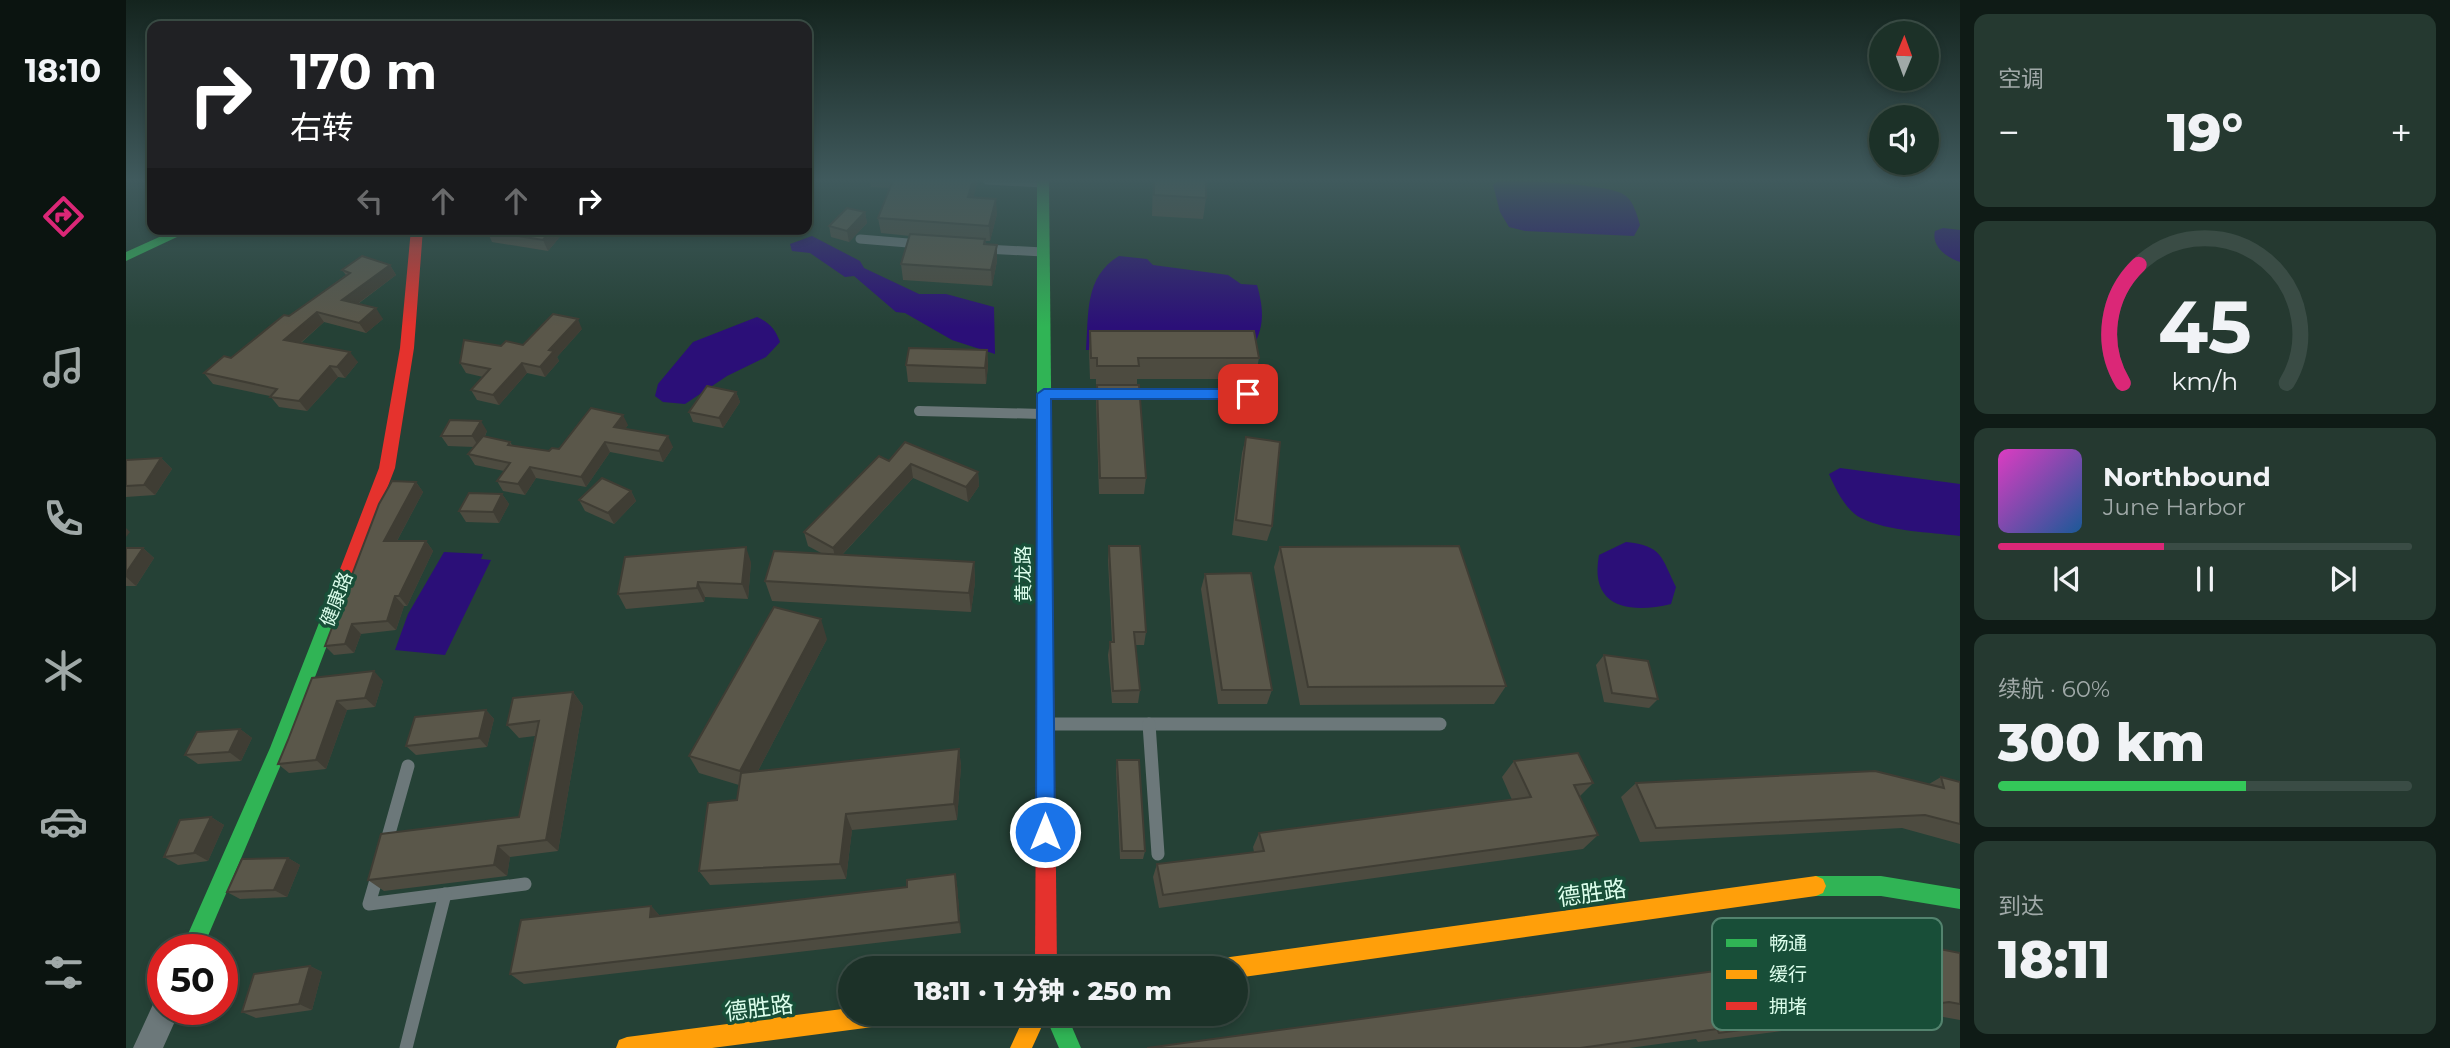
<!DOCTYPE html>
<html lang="zh">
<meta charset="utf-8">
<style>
body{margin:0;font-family:Montserrat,"Noto Sans SC",sans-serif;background:#253930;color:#f1f3f6;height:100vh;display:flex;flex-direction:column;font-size:26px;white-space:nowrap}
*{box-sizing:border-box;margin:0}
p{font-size:23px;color:#a0a9a8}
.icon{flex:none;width:38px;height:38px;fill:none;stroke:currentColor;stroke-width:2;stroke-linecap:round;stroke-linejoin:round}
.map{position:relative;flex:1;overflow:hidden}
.side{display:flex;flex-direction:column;gap:14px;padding:14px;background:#0f1b16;width:490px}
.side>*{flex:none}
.top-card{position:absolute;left:21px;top:21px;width:665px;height:214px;border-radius:14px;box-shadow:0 4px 10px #0003,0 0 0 2px #3a4c45;background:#202124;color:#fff;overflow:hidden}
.needle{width:46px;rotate:1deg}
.controls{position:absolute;left:1743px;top:21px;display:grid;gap:14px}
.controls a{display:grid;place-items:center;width:70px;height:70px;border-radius:50%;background:#1c3128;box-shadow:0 4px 10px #0003,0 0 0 2px #3a4c45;font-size:35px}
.speed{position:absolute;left:21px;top:934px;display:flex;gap:14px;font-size:35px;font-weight:700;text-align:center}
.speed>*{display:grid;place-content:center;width:91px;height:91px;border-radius:50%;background:#1c3128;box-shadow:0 4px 10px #0003,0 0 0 2px #3a4c45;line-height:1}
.speed .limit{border:10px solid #d22;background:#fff;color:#111}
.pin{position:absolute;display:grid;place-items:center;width:60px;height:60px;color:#fff;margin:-30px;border-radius:14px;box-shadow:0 4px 10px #0006}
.me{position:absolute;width:77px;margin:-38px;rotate:0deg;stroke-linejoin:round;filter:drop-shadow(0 0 5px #0008)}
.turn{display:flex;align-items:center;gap:24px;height:147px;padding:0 28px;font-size:32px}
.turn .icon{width:91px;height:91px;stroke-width:2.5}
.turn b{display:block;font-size:49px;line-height:60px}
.lanes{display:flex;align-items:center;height:66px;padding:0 28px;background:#0003;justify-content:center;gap:35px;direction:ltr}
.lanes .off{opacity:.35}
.big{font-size:52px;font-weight:800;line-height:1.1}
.side .widget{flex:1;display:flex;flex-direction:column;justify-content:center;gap:10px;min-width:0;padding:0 24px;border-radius:14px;background:#253930}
.side .dial{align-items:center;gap:0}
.dial svg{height:182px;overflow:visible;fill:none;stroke:#3a4c45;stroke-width:7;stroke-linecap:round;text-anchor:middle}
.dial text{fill:#f1f3f6;stroke:none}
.song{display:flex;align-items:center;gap:21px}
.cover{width:84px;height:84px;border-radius:10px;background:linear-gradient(135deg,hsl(310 70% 55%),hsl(210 70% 35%))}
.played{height:7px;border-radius:4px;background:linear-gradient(90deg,#db2777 40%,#3a4c45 40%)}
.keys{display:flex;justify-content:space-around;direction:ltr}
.heat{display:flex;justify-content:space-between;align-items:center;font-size:38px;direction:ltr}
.charge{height:10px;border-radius:5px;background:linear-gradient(90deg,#34c759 60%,#3a4c45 0)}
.trip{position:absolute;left:712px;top:956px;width:410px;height:70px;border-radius:35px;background:#1c3128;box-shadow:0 4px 10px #0003,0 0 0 2px #3a4c45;font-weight:800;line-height:70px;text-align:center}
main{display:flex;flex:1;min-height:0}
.dock{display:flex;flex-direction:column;width:126px;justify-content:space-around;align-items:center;background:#0b1410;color:#a0a9a8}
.dock .icon{width:49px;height:49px}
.dock .active{color:#db2777}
.dock b{font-size:32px;color:#f1f3f6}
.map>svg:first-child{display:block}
</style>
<main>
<nav class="dock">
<b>18:10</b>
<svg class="icon active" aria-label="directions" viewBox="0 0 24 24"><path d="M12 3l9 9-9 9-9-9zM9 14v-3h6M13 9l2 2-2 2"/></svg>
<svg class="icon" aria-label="music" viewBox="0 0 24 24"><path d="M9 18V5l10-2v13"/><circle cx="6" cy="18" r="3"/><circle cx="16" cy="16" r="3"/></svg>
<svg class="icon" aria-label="phone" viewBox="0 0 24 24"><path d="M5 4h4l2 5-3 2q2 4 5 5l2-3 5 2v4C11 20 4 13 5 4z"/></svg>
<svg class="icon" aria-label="climate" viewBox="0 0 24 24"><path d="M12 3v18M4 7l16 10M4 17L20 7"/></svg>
<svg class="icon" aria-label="car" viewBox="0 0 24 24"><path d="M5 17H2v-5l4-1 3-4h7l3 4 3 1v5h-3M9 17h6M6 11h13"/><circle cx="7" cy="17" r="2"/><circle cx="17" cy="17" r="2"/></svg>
<svg class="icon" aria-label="filters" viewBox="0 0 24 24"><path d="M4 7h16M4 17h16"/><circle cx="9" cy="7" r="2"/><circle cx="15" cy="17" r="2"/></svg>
</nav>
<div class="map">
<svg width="1834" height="1048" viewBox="0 0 1834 1048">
<rect width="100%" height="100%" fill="#254136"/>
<g fill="#2b0f78">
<path d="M1372,181C1391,180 1489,184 1500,196C1508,203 1511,215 1514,225L1508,236L1399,231L1383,227L1374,212L1367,185Z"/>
<path d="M1817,228L1834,230V262C1821,258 1805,246 1809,231Z"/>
<path d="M686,236L734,261L738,268L793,294H820L868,307L869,354L826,340L779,313L770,312L728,276L719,277L684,253L666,251L664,244Z"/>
<path d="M993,256L1021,259L1027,265L1102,275L1115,284L1131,285C1138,310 1139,328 1125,350H960C963,314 958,277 993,256Z"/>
<path d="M631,317C644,323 649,329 654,342L640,357L601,376L559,404L537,402L529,396L532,384L567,342Z"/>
<path d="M1714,468L1834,484V536C1803,532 1764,532 1735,518C1720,511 1709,488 1703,474Z"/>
<path d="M1500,542C1537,546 1535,557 1550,587L1545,604C1504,614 1463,608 1473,555Z"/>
<path d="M318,552L357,554L355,559L365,560L319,655L269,650L282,614Z"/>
</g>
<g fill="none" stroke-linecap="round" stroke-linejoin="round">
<g stroke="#6c787a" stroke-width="9">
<path d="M861,180L917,183"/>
<path d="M734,239L794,244"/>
<path d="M859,249L917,252"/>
<path d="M918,394H982"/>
<path d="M1002,394H1122"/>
</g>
<path stroke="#6c787a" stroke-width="10" d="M793,411L916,414"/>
<g stroke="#6c787a" stroke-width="13">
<path d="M925,724H1314"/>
<path d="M1023,724L1032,854"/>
<path d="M260,844L282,766"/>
<path d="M252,873L243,904L399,884"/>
<path d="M280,1048L319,894"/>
</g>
<path fill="#6c787a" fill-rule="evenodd" d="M37,996V1010H54L37,1048H7L29,1000Z"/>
<g fill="#30b455" fill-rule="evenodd">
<path d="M911,180H923L927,588L925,593L919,595L913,593L911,588Z"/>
<path d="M51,229H68L0,261V252Z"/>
<path d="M219,570L225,572L227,577L162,748L76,950H55L144,748L211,577L213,572Z"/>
<path d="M1690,876H1755L1834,889V909L1755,896H1690L1683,893L1680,886L1683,879Z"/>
<path d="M918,1013H940L955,1048H933Z"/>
</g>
<g fill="#ff9f0a" fill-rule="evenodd">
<path d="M1690,876L1697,879L1700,886L1697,893L1690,896L1110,978V968H1093L1096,960L1104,957Z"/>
<path d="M724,1008V1013H781L778,1021L770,1024L586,1048H490L493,1040L501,1037Z"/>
<path d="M900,1013H922L906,1048H884Z"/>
</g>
<g fill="#e5322d" fill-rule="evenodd">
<path d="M285,229H297L288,348L269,468L227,577L225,582H213L211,577L253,468L274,348Z"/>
<path d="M919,581L925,583L927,588L931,968H909L911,588L913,583Z"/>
</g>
</g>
<g fill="#4d4b40">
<path d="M744,180H852L847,198L871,214L864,241H859L860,244L871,261L866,286L777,280L775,264L784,236L755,233L752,218L764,188L745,187Z"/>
<path d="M1027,180H1080V198L1077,219L1026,216Z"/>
<path d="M739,212L741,223L723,242L705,237L703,226Z"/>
<path d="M362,229H435L437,233L422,251L366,242L361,231Z"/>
<path d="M264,265L270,275L232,304L257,319L240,333L198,322L175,343L232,362L219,378L212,377L181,411L153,407L144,396L87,384L78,373L105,358L220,275L216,270Z"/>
<path d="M456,329L431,357L433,361L419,377L401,373L373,405L351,400L345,390L357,377L340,373L334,363L375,346L397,345Z"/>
<path d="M964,331L1133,358L1129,379H1011V385L1020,478L1018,494H973L970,401L971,387H970V379H964L963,352Z"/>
<path d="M861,350L862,366L860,384L782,382L780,365Z"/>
<path d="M610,392L614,402L597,428L567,422L563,412Z"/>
<path d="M502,425L499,429L547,447L537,462L484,452L460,487L410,478L399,495L377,491L371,481L378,471L349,465L342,454L348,447L322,446L315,436L361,431L359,436L384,442L387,446L423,451Z"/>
<path d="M1120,437L1146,526L1141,541L1106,535L1116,453Z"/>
<path d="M35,458L46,469L29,495L0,497V460Z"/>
<path d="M763,461L852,472L853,486L842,502L787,478L716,555L848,562L849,582L845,612L646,601L639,581L697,554L682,546L678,532Z"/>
<path d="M290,482L297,492L271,541H300L307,551L281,606H278L270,630L235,634L228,653L208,655L199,646Z"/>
<path d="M505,491L510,501L488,524L459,511L453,500Z"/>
<path d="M376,494L383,504L373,523L340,522L333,511Z"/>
<path d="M983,546L1020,632L1018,645H1009L1014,690L1012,703H986L982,655L984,642H986L982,560Z"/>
<path d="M1154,547L1380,686L1368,704L1174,705L1148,567Z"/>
<path d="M0,548H17L28,558L10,586H0Z"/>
<path d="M625,562L622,599L579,597L578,602L500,609L492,594Z"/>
<path d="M1079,574L1146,690L1141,704H1092L1075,589Z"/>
<path d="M701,639L632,771L833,749L835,766L831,820L726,830L720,879L584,885L573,871L611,800L613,785L573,773L563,756Z"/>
<path d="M1478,655L1532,699L1523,708L1478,702L1470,665Z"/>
<path d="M186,678L257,681L249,707L221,710L200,769L163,773L152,764L162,740Z"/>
<path d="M447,692L457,706L432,851L384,857L381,876L258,891L242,880L393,817L409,736L393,738L381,725Z"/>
<path d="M360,710L368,719L361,747L290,755L280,746Z"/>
<path d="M114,729L126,738L115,761L72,764L59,755Z"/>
<path d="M991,760L1019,851L1017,859H994L990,769Z"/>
<path d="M1388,761L1467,783L1453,797L1472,835L1457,849L1033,908L1027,877L1031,864L1128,852L1127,847L1133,833L1386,800L1376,777Z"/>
<path d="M1815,777L1834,782V844L1776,828L1514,842L1495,797L1510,783L1803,784Z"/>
<path d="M85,817L98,825L82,861L52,865L38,857Z"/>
<path d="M162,858L174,865L161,897L114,899L101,892Z"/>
<path d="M829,874L831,885L835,933L398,984L384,974L525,906L534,916L781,887Z"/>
<path d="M1834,953V1020L1795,1013L1572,1042L1570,1039L1503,1048H1021Z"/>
<path d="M184,966L196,972L186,1010L130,1018L116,1012Z"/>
</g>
<g fill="#3f3d34">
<path d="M847,180H852L843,212L842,197Z"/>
<path d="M870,199L871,214L864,241L863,226Z"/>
<path d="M739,212L741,223L723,242L721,231Z"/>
<path d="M426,229H435L437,233L422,251L417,240Z"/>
<path d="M871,245V261L866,286L865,270Z"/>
<path d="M264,265L270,275L223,310L216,300Z"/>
<path d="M250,308L257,319L240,333L233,323Z"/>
<path d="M191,312L198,322L166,350L158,340Z"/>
<path d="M452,319L456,329L431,357L433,361L419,377L414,367L423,350Z"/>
<path d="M861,350L862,366L860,384L859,368Z"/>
<path d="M224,352L232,362L219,378L211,367Z"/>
<path d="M396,363L401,373L373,405L367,395Z"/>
<path d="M204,366L212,377L181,411L173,401Z"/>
<path d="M610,392L614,402L597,428L593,418Z"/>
<path d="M497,415L502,425L493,437L488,427Z"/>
<path d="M355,421L361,431L353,447L346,436Z"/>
<path d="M542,436L547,447L537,462L533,451Z"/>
<path d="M479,442L484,452L460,487L455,477Z"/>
<path d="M35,458L46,469L29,495L18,485Z"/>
<path d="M785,464L787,478L710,561L707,548Z"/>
<path d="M404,467L410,478L399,495L392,484Z"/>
<path d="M852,472L853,486L842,502L840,487Z"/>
<path d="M290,482L297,492L266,550L258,541Z"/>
<path d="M505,491L510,501L488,524L482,513Z"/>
<path d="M376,494L383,504L373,523L367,512Z"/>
<path d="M0,528L4,532L0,537Z"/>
<path d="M300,541L307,551L281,606L273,596Z"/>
<path d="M620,547L625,562L622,599L616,584Z"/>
<path d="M17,548L28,558L10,586L0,577V573Z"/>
<path d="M848,562L849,582L845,612L843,593Z"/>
<path d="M572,582L579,597L578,602L571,588Z"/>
<path d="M269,596L278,606L270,630L261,621Z"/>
<path d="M695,619L701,639L623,788L614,771Z"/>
<path d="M226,624L235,634L228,653L219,644Z"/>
<path d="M248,671L257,681L249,707L239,698Z"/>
<path d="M447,692L457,706L432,851L420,840Z"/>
<path d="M211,701L221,710L200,769L190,760Z"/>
<path d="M360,710L368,719L361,747L353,738Z"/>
<path d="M114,729L126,738L115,761L103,752Z"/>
<path d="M833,749L835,766L831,820L828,804Z"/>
<path d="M720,814L726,830L720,879L714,864Z"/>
<path d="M85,817L98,825L82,861L68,853Z"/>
<path d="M372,846L384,857L381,876L368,865Z"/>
<path d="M162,858L174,865L161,897L148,890Z"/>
<path d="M829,874L831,885L835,933L833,922Z"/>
<path d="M525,906L535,917H524Z"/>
<path d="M184,966L196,972L186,1010L173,1004Z"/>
</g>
<g fill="#5a574a" stroke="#3f3d34" stroke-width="2">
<path d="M767,180H847L842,197L870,199L863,226L752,218Z"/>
<path d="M1028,180H1080V198L1028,195Z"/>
<path d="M721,208L739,212L721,231L703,226Z"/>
<path d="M362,229H426L417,240L361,231Z"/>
<path d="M784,234L859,239L858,244L871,245L865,270L775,264Z"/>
<path d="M236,256L264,265L216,300L250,308L233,323L191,312L158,340L224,352L211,367L204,366L173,401L144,397L151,389L78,373L98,356L105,358L158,315L163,316L224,273L216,270Z"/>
<path d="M427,314L452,319L423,350L428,351L414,367L396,363L367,395L345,390L364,369L334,363L338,340L375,346L380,341L397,345Z"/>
<path d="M964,331H1128L1133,358H1012L1013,366H971V358H965Z"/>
<path d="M783,348L861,350L859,368L780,365Z"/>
<path d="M971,385H1013L1020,478H974Z"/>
<path d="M581,386L610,392L593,418L563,412Z"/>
<path d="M465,408L497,415L488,427L542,436L533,451L479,442L455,477L404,467L392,484L371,481L384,463L342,454L357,436L384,442L382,445L423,451L426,448L433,449Z"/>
<path d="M324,420L355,421L346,436H315Z"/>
<path d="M1120,437L1154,442L1146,526L1110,520Z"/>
<path d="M779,442L852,472L840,487L785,464L707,548L678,532L753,456L763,461Z"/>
<path d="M35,458L18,485L0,486V460Z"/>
<path d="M476,478L505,491L482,513L453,500Z"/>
<path d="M266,481L290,482L258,541H300L273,596H269L261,621L226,624L219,644L199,646L253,504Z"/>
<path d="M343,493L376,494L367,512L333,511Z"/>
<path d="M983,546H1014L1020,632H1008L1014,690L987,691L984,642H988Z"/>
<path d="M1333,546L1380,686L1182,687L1154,547Z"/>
<path d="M620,547L616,584L572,582L571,588L492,594L499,557Z"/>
<path d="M0,548H17L0,573Z"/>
<path d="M648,551L848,562L843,593L639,581Z"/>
<path d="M1125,573L1146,690H1096L1079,574Z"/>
<path d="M648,607L695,619L614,771L563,756Z"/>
<path d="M1478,655L1522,661L1532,699L1486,693Z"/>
<path d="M248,671L239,698L211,701L190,760L152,764L162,740L186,678Z"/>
<path d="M447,692L420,840L372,846L368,865L242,880L255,834L393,817L413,721L381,725L387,698Z"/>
<path d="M360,710L353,738L280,746L289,717Z"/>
<path d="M114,729L103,752L59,755L71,732Z"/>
<path d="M833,749L828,804L720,814L714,864L573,871L582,803L611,800L615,773Z"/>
<path d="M1452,753L1467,783L1448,785L1472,835L1037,895L1031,864L1138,851L1133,833L1405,797L1388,761Z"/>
<path d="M991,760H1013L1019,851H996Z"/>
<path d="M1749,771L1818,788L1815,777L1834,782V824L1799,815L1530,828L1510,783Z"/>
<path d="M85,817L68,853L38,857L54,820Z"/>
<path d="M162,858L148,890L101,892L116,859Z"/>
<path d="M829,874L833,922L384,974L395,920L525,906L524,917L781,887V880Z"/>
<path d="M1788,944L1834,953V1004L1823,1002L1593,1033L1591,1029L1454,1048H1021Z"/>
<path d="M184,966L173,1004L116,1012L128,974Z"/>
</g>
<linearGradient id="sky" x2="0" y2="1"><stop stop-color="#14241e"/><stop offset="0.55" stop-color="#405a5d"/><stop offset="1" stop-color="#405a5d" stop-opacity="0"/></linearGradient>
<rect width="1834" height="327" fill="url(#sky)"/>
<path fill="#1a73e8" stroke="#114b97" stroke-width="2" d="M918,389H1122L1129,394L1122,399H925L929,832L926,839L919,842L912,839L910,832L911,394Z"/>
<g text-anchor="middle" stroke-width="7" stroke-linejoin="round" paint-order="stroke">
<g font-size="19" fill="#dcfeec" stroke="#184e38">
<text transform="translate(897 574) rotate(-90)" y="7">黄龙路</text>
<text transform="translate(210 599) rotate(-69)" y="7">健康路</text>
</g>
<g font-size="23" fill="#dcfeec" stroke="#184e38">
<text transform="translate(1466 893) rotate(-8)" y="8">德胜路</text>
<text transform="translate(633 1008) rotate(-7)" y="8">德胜路</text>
</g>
</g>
<rect x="1586" y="918" width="230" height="112" rx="10" fill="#184e38" stroke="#53836e" stroke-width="2"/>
<rect x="1600" y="939" width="31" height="8" fill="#30b455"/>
<rect x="1600" y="970" width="31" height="9" fill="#ff9f0a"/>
<rect x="1600" y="1002" width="31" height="8" fill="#e5322d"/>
<g font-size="19" fill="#dcfeec">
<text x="1643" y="950">畅通</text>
<text x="1643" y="981">缓行</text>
<text x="1643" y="1013">拥堵</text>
</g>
</svg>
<div class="controls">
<a><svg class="needle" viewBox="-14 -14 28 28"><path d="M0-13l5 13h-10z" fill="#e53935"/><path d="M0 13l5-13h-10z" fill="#a0a9a8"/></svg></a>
<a><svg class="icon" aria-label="sound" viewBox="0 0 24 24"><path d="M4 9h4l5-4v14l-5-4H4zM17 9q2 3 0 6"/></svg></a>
</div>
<div class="speed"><div class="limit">50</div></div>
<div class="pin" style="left:1122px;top:394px;background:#d93025"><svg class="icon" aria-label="arrive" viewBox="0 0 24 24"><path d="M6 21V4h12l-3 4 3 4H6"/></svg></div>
<svg class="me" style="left:919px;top:832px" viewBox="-20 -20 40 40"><circle r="17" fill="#1a73e8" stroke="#fff" stroke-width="3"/><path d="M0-11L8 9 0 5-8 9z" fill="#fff"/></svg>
<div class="trip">18:11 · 1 分钟 · 250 m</div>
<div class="top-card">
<div class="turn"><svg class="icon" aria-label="right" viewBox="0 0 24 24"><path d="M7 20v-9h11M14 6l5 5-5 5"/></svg><div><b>170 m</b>右转</div></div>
<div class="lanes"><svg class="icon off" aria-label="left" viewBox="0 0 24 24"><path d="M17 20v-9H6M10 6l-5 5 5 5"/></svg><svg class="icon off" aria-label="ahead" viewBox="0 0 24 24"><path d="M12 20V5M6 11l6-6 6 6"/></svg><svg class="icon off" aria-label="ahead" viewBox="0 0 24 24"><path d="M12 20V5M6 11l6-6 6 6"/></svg><svg class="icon" aria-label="right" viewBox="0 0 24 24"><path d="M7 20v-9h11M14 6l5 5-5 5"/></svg></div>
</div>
</div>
<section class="side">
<div class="widget"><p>空调</p>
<div class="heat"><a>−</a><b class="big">19°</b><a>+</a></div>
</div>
<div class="widget dial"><svg viewBox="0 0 100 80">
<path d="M14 69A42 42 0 1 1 86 69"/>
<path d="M14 69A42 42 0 0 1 21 17" stroke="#db2777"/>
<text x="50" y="56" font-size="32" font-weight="700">45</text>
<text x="50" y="72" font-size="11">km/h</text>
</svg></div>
<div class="widget">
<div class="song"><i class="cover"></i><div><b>Northbound</b><p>June Harbor</p></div></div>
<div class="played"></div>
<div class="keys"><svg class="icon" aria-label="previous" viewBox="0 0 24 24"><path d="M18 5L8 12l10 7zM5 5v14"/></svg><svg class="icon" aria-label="pause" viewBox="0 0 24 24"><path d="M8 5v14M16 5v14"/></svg><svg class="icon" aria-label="next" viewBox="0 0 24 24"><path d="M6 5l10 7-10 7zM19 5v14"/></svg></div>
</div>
<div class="widget"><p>续航 · 60%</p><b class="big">300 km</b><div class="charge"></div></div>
<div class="widget"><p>到达</p><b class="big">18:11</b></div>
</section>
</main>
